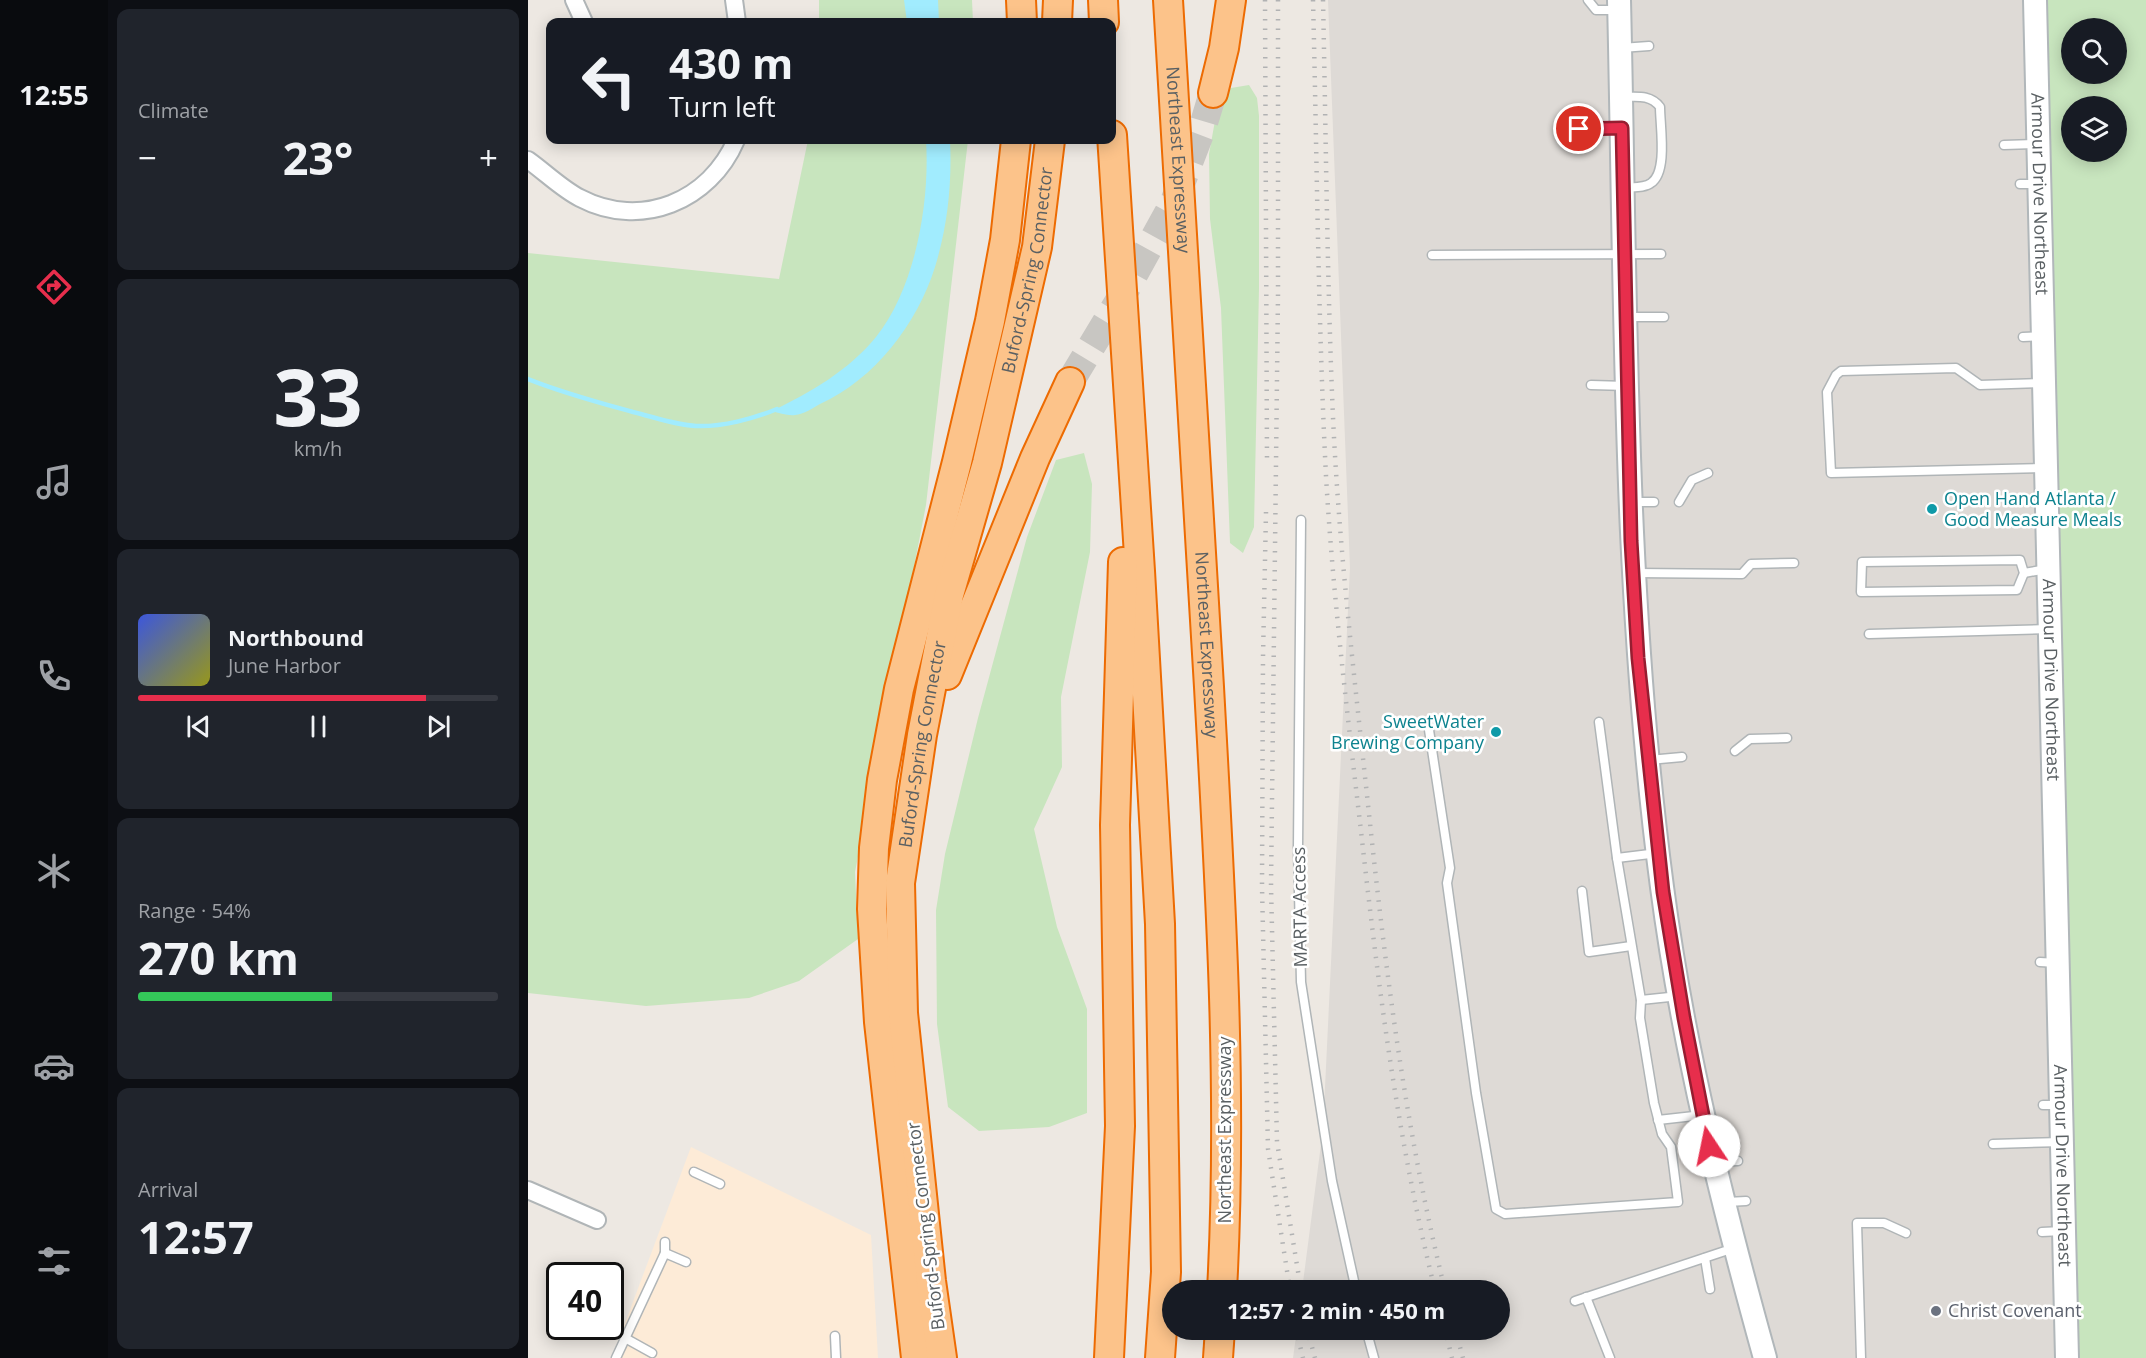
<!DOCTYPE html>
<meta charset="utf-8">
<style>
body{margin:0;font-family:"Open Sans",sans-serif;background:#20242c;color:#f1f3f6;height:100vh;display:flex;flex-direction:column;font-size:22px;white-space:nowrap}
*{box-sizing:border-box;margin:0}
p{font-size:20px;color:#9ea1a6}
.icon{flex:none;width:33px;height:33px;fill:none;stroke:currentColor;stroke-width:2;stroke-linecap:round;stroke-linejoin:round}
.map{position:relative;flex:1;overflow:hidden}
.side{display:flex;flex-direction:column;gap:9px;padding:9px;background:#0d0f14;width:420px}
.side>*{flex:none}
.top-card{position:absolute;left:18px;top:18px;width:570px;height:126px;border-radius:12px;box-shadow:0 3px 15px #0003;background:#171b24;color:#f1f3f6;overflow:hidden}
.tools{position:absolute;left:1533px;top:18px;display:grid;gap:12px}
.tools a{display:grid;place-items:center;width:66px;height:66px;border-radius:50%;background:#171b24;box-shadow:0 3px 15px #0003;font-size:30px}
.speed{position:absolute;left:18px;top:1262px;display:flex;gap:12px;font-size:30px;font-weight:700;text-align:center}
.speed>*{display:grid;place-content:center;width:78px;height:78px;border-radius:50%;background:#171b24;box-shadow:0 3px 15px #0003;line-height:1}
.speed .limit{border:3px solid #111;border-radius:9px;background:#fff;color:#111}
.pin{position:absolute;display:grid;place-items:center;width:51px;height:51px;color:#fff;margin:-26px;border:3px solid #fff;border-radius:50%;box-shadow:0 2px 6px #0007}
.me{position:absolute;width:66px;margin:-33px;rotate:349deg;stroke-linejoin:round;filter:drop-shadow(0 0 4px #0008)}
.turn{display:flex;align-items:center;gap:21px;height:126px;padding:0 24px;font-size:27px}
.turn .icon{width:78px;height:78px;stroke-width:2.5}
.turn b{display:block;font-size:42px;line-height:51px}
.big{font-size:45px;font-weight:700;line-height:1.1}
.side .widget{flex:1;display:flex;flex-direction:column;justify-content:center;gap:9px;min-width:0;padding:0 21px;border-radius:12px;background:#20242c}
.side .dial{align-items:center;gap:0}
.dial b{font-size:78px;line-height:1}
.song{display:flex;align-items:center;gap:18px}
.cover{width:72px;height:72px;border-radius:9px;background:linear-gradient(135deg,hsl(230 70% 55%),hsl(60 70% 35%))}
.played{height:6px;border-radius:3px;background:linear-gradient(90deg,#e72e4c 80%,#363941 80%)}
.keys{display:flex;justify-content:space-around;direction:ltr}
.heat{display:flex;justify-content:space-between;align-items:center;font-size:33px;direction:ltr}
.charge{height:9px;border-radius:4px;background:linear-gradient(90deg,#34c759 54%,#363941 0)}
.trip{position:absolute;left:634px;top:1280px;width:348px;height:60px;border-radius:30px;background:#171b24;box-shadow:0 3px 15px #0003;font-weight:700;line-height:60px;text-align:center}
main{display:flex;flex:1;min-height:0}
.tabs{display:flex;flex-direction:column;width:108px;justify-content:space-around;align-items:center;background:#090b0e;color:#9ea1a6}
.tabs .icon{width:42px;height:42px}
.tabs .on{color:#e72e4c}
.tabs b{font-size:27px;color:#f1f3f6}
.map>svg:first-child{display:block}
</style>
<main>
<nav class="tabs">
<b>12:55</b>
<svg class="icon on" aria-label="directions" viewBox="0 0 24 24"><path d="M12 3l9 9-9 9-9-9zM9 14v-3h6M13 9l2 2-2 2"/></svg>
<svg class="icon" aria-label="music" viewBox="0 0 24 24"><path d="M9 18V5l10-2v13"/><circle cx="6" cy="18" r="3"/><circle cx="16" cy="16" r="3"/></svg>
<svg class="icon" aria-label="phone" viewBox="0 0 24 24"><path d="M5 4h4l2 5-3 2q2 4 5 5l2-3 5 2v4C11 20 4 13 5 4z"/></svg>
<svg class="icon" aria-label="climate" viewBox="0 0 24 24"><path d="M12 3v18M4 7l16 10M4 17L20 7"/></svg>
<svg class="icon" aria-label="car" viewBox="0 0 24 24"><path d="M5 17H2v-5l4-1 3-4h7l3 4 3 1v5h-3M9 17h6M6 11h13"/><circle cx="7" cy="17" r="2"/><circle cx="17" cy="17" r="2"/></svg>
<svg class="icon" aria-label="filters" viewBox="0 0 24 24"><path d="M4 7h16M4 17h16"/><circle cx="9" cy="7" r="2"/><circle cx="15" cy="17" r="2"/></svg>
</nav>
<section class="side">
<div class="widget"><p>Climate</p>
<div class="heat"><a>−</a><b class="big">23°</b><a>+</a></div>
</div>
<div class="widget dial"><b>33</b><p>km/h</p></div>
<div class="widget">
<div class="song"><i class="cover"></i><div><b>Northbound</b><p>June Harbor</p></div></div>
<div class="played"></div>
<div class="keys"><svg class="icon" aria-label="previous" viewBox="0 0 24 24"><path d="M18 5L8 12l10 7zM5 5v14"/></svg><svg class="icon" aria-label="pause" viewBox="0 0 24 24"><path d="M8 5v14M16 5v14"/></svg><svg class="icon" aria-label="next" viewBox="0 0 24 24"><path d="M6 5l10 7-10 7zM19 5v14"/></svg></div>
</div>
<div class="widget"><p>Range · 54%</p><b class="big">270 km</b><div class="charge"></div></div>
<div class="widget"><p>Arrival</p><b class="big">12:57</b></div>
</section>
<div class="map">
<svg width="1618" height="1358" viewBox="0 0 1618 1358">
<rect width="100%" height="100%" fill="#ede8e2"/>
<path fill="#fdebd7" d="M163,1147L343,1235L350,1358H84Z"/>
<path fill="#dedad6" d="M800,0H1518L1544,1358H765L769,1329H972V1290H774L795,1129L822,568Z"/>
<g fill="#c8e5be" fill-rule="evenodd">
<path d="M291,0H444L445,22H291Z"/>
<path d="M1518,0H1618V1358H1544ZM1544,28H1588V74H1544ZM1544,106H1588V152H1544Z"/>
<path d="M721,85L729,98L731,116V288L726,527L715,553L702,543L693,308L682,219L681,154L690,104L703,88Z"/>
<path d="M280,140H440L398,505L327,872L330,939L271,981L221,998L118,1006L0,993V253L251,279Z"/>
<path d="M556,453L564,484L562,552L533,697L534,767L506,829L529,927L559,1009V1113L521,1127L451,1131L420,1107L409,1024L408,910L417,854L450,718L499,537L528,460Z"/>
</g>
<g fill="#a1ecfe">
<path d="M376,0H410L411,22H379Z"/>
<path d="M398,140H422C424,183 420,225 407,267C389,324 347,379 292,404C285,408 276,414 267,415C260,416 251,413 244,411C283,392 320,371 348,337C388,287 402,201 398,140Z"/>
</g>
<g fill="none" stroke-linecap="round" stroke-linejoin="round">
<path stroke="#a1ecfe" stroke-width="4.5" d="M0,379C35,393 69,402 105,412C126,417 147,425 168,426C194,427 225,419 249,409"/>
<path stroke="#c8c6c2" stroke-width="28" stroke-dasharray="28 14" stroke-linecap="butt" d="M542,382L598,289L646,202L675,126L685,93"/>
<g stroke="#b0b5b7" stroke-width="11">
<g id="lane">
<path d="M1060,0L1068,10H1091"/>
<path d="M1093,48L1121,46"/>
<path d="M1094,97C1108,97 1122,94 1132,107C1132,126 1140,172 1123,183C1117,188 1104,187 1096,188"/>
<path d="M1051,129L1093,128"/>
<path d="M1476,145L1510,144"/>
<path d="M1492,184H1510"/>
<path d="M904,255L1133,254"/>
<path d="M1099,317H1136"/>
<path d="M1495,337L1514,336"/>
<path d="M1516,383L1452,385L1428,368L1313,371L1308,375L1299,392L1303,473L1518,468"/>
<path d="M1063,385L1099,386"/>
<path d="M1103,502H1126"/>
<path d="M1151,502L1164,480L1180,473"/>
<path d="M773,520L770,847L773,982L804,1181L828,1290"/>
<path d="M1492,560L1496,573L1489,590L1333,592L1334,562Z"/>
<path d="M1108,573L1214,574L1223,564L1266,563"/>
<path d="M1496,573L1519,569"/>
<path d="M1341,634L1521,629"/>
<path d="M901,730L922,868L919,883L948,1093L968,1209L977,1214L1150,1202L1143,1147L1134,1134L1126,1103L1112,1018L1113,1000L1089,858L1071,722"/>
<path d="M1207,751L1222,739L1259,738"/>
<path d="M1121,760L1154,757"/>
<path d="M1089,858L1130,853"/>
<path d="M1054,891L1061,952L1103,946"/>
<path d="M1512,962L1529,963"/>
<path d="M1113,1000L1151,996"/>
<path d="M1515,1105H1532"/>
<path d="M1130,1120L1175,1115"/>
<path d="M1465,1144L1534,1142"/>
<path d="M1187,1162L1210,1161"/>
<path d="M166,1172L192,1184"/>
<path d="M1199,1202L1218,1201"/>
<path d="M1514,1232L1534,1231"/>
<path d="M137,1242V1253"/>
<path d="M1177,1258L1182,1289"/>
<path d="M1058,1297L1082,1358"/>
<path d="M1047,1301L1206,1248"/>
<path d="M838,1329L846,1358"/>
<path d="M307,1336L308,1358"/>
<path d="M97,1338L124,1353"/>
<path d="M88,1358L137,1253L158,1262"/>
<path d="M1333,1358L1329,1223H1356L1378,1233"/>
</g>
</g>
<g stroke="#b0b5b7" stroke-width="20">
<g id="street">
<path d="M46,0L56,22"/>
<path d="M206,0L209,22"/>
<path d="M0,160C17,172 34,189 52,198C113,230 182,201 208,140"/>
<path d="M0,1190L69,1220"/>
</g>
</g>
<g stroke="#b1b7ba" stroke-width="26">
<g id="secondary">
<path d="M1091,0C1098,296 1095,593 1134,887C1155,1047 1194,1203 1237,1358"/>
<path id="s1" d="M1507,0L1539,1358"/>
</g>
</g>
<g stroke="#ed6b02" stroke-width="32">
<g id="highway">
<path d="M493,0L494,22"/>
<path d="M575,0L576,22"/>
<path id="s2" d="M640,0C655,229 668,458 681,687C692,888 705,1089 694,1290"/>
<path d="M529,22L530,0"/>
<path d="M685,93L696,48L703,0"/>
<path d="M584,135L612,571L632,924L638,1272L632,1358"/>
<path d="M419,675L507,458L542,382"/>
<path d="M388,1358L351,1022L344,909L346,848L354,780L371,689L429,462L462,321L477,240L488,140"/>
<path id="s3" d="M414,1358L403,1281L375,1013L372,883L394,735L421,595L459,463L509,247L522,140"/>
<path d="M581,1358L592,1126L587,825L595,562"/>
<path d="M690,1358L692,1329"/>
</g>
</g>
<use href="#lane" stroke="#fff" stroke-width="8"/>
<use href="#street" stroke="#fff" stroke-width="16"/>
<use href="#secondary" stroke="#fff" stroke-width="22"/>
<use href="#highway" stroke="#fcc38a" stroke-width="28"/>
<g stroke="#b1b2b3" stroke-width="4.5" stroke-dasharray="1.5 8" stroke-linecap="butt">
<path d="M737,0L739,461"/>
<path d="M750,0V294L743,886L749,1142L773,1290"/>
<path d="M785,0C789,159 790,318 798,476C805,597 820,719 834,840C851,991 870,1142 907,1290"/>
<path d="M795,0C798,139 799,278 805,417C811,550 827,682 841,814C858,974 878,1133 917,1290"/>
<path d="M738,512L735,657L734,887L740,1149L762,1290"/>
<path d="M768,1329L775,1358"/>
<path d="M779,1329L787,1358"/>
<path d="M917,1329L924,1358"/>
<path d="M927,1329L935,1358"/>
</g>
</g>
<g fill="none" stroke-linecap="round" stroke-linejoin="round">
<g stroke="#961e31" stroke-width="15">
<path id="route" d="M1051,129L1094,128L1103,541L1110,658L1135,892L1156,1018L1181,1146"/>
</g>
<use href="#route" stroke="#e72e4c" stroke-width="10"/>
</g>
<g fill="#0f9aa8" stroke="#fff" stroke-width="2">
<circle cx="1404" cy="509" r="6"/>
<circle cx="968" cy="732" r="6"/>
</g>
<circle fill="#6b7280" stroke="#fff" stroke-width="2" cx="1408" cy="1311" r="6"/>
<g text-anchor="middle" stroke-width="5" stroke-linejoin="round" paint-order="stroke">
<g font-size="18" fill="#5a6063" stroke="#fff">
<text dy="6" stroke="none"><textPath href="#s2" startOffset="160">Northeast Expressway</textPath></text>
<text dy="6" stroke="none"><textPath href="#s1" startOffset="194">Armour Drive Northeast</textPath></text>
<text dy="6" stroke="none"><textPath href="#s3" startOffset="1104">Buford-Spring Connector</textPath></text>
<text dy="6" stroke="none"><textPath href="#s2" startOffset="646">Northeast Expressway</textPath></text>
<text dy="6" stroke="none"><textPath href="#s1" startOffset="680">Armour Drive Northeast</textPath></text>
<text dy="6" stroke="none"><textPath href="#s3" startOffset="618">Buford-Spring Connector</textPath></text>
<text transform="translate(772 907) rotate(-91)" y="6">MARTA Access</text>
<text transform="translate(697 1130) rotate(-90)" y="6">Northeast Expressway</text>
<text dy="6" stroke="none"><textPath href="#s1" startOffset="1166">Armour Drive Northeast</textPath></text>
<text transform="translate(398 1226) rotate(-97)" y="6">Buford-Spring Connector</text>
</g>
<g font-size="18" fill="#0d838f" stroke="#fff" text-anchor="start">
<text x="1416" y="505">Open Hand Atlanta /<tspan x="1416" dy="21">Good Measure Meals</tspan></text>
<text x="956" y="728" text-anchor="end">SweetWater<tspan x="956" dy="21">Brewing Company</tspan></text>
</g>
<g font-size="18" fill="#5b616d" stroke="#fff" text-anchor="start">
<text x="1420" y="1317">Christ Covenant</text>
</g>
</g>
</svg>
<div class="tools">
<a><svg class="icon" aria-label="search" viewBox="0 0 24 24"><circle cx="10" cy="10" r="6"/><path d="M15 15l6 6"/></svg></a>
<a><svg class="icon" aria-label="layers" viewBox="0 0 24 24"><path d="M12 4l9 5-9 5-9-5zM3 14l9 5 9-5"/></svg></a>
</div>
<div class="speed"><div class="limit">40</div></div>
<div class="pin" style="left:1051px;top:129px;background:#d93025"><svg class="icon" aria-label="arrive" viewBox="0 0 24 24"><path d="M6 21V4h12l-3 4 3 4H6"/></svg></div>
<svg class="me" style="left:1181px;top:1146px" viewBox="-20 -20 40 40"><circle r="19" fill="#fff"/><path d="M0-13L10 11 0 6-10 11z" fill="#e72e4c"/></svg>
<div class="trip">12:57 · 2 min · 450 m</div>
<div class="top-card">
<div class="turn"><svg class="icon" aria-label="left" viewBox="0 0 24 24"><path d="M17 20v-9H6M10 6l-5 5 5 5"/></svg><div><b>430 m</b>Turn left</div></div>
</div>
</div>
</main>
